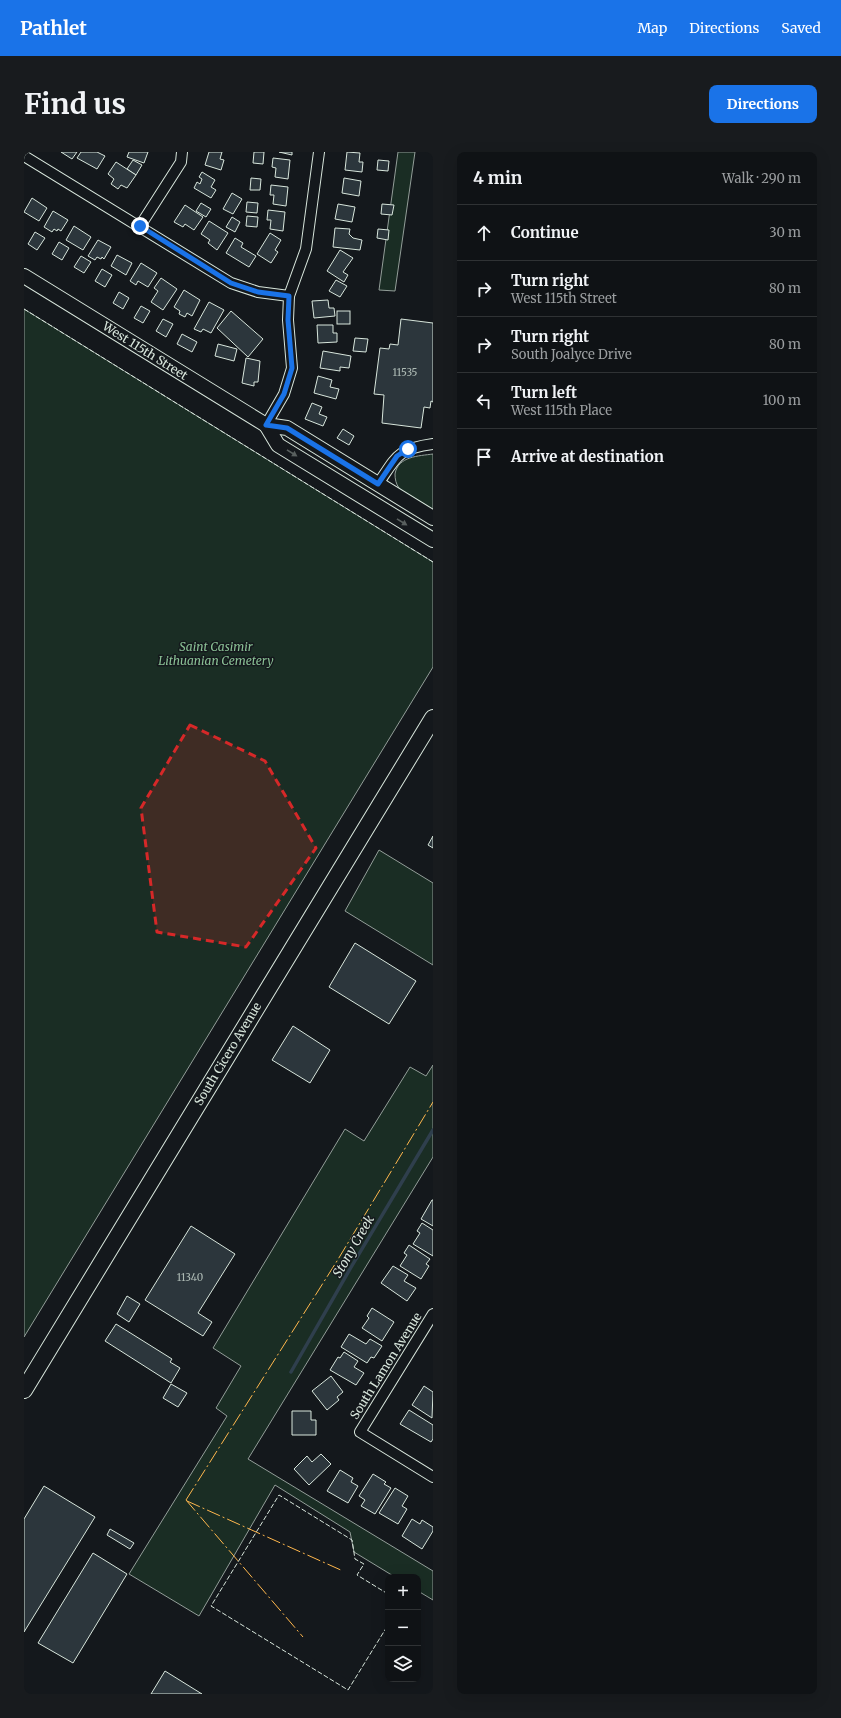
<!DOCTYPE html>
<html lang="en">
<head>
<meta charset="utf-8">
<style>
	body { margin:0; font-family:Merriweather,serif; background:#181b1e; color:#f1f3f6 }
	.controls { position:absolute; right:12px; bottom:12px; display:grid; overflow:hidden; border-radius:8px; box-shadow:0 4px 16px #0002 }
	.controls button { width:36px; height:36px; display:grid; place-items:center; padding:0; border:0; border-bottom:1px solid #2f3234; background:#0f1215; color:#f1f3f6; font:20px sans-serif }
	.stop { position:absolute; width:12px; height:12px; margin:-9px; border:3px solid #1a73e8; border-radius:50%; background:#fff }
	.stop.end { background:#1a73e8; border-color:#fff; box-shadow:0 1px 4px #0008 }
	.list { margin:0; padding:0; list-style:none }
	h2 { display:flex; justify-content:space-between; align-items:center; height:52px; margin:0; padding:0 16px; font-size:17px }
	h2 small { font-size:13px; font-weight:400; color:#9b9ea0 }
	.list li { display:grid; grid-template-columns:26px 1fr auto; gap:12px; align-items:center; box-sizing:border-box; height:56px; padding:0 16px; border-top:1px solid #2f3234 }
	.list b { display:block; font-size:15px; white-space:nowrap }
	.list p { margin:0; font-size:13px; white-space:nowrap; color:#9b9ea0 }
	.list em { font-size:13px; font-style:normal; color:#9b9ea0 }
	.icon { flex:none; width:22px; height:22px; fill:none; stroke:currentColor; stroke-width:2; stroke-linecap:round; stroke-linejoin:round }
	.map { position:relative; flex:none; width:409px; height:1542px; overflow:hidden; border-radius:8px }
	header { display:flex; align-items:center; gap:24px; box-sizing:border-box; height:56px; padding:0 20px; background:#1a73e8; color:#fff }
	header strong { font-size:19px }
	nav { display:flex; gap:22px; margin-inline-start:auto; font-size:14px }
	.intro { display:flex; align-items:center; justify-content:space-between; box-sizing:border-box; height:96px; padding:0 24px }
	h1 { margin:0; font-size:28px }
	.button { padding:10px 18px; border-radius:8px; background:#1a73e8; color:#fff; font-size:14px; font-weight:700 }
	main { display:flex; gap:24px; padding:0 24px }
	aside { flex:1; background:#0f1215; border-radius:8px; box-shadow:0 4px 16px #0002 }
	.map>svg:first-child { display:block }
</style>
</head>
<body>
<header>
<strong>Pathlet</strong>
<nav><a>Map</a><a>Directions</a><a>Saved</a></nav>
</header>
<div class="intro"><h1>Find us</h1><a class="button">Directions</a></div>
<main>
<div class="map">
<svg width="409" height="1542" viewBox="0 0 409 1542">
	<rect width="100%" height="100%" fill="#14181c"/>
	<g fill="#1a2d24" stroke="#939e99">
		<path d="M 374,0 L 391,0 L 371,139 L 355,138 Z"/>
		<path d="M 0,157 L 409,410 L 409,515 L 0,1185 Z"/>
		<path d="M 409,302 L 409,358 C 398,351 384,345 375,336 C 372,332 371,327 371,322 C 374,304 395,304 409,302 Z"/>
		<path d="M 355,698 L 409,731 L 409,813 L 321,759 Z"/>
		<path d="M 409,913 L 409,1005 L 224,1307 L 409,1419 L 409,1448 L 394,1439 L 394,1425 L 371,1425 L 330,1400 L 326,1380 L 251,1333 L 175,1464 L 105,1422 L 203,1264 L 192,1256 L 217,1214 L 189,1196 L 321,977 L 340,989 L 386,915 L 402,924 Z"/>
	</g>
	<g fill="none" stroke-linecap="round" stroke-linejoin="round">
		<path stroke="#2f3f4d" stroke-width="3.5" d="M 267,1220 L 326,1117 L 409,978"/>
	</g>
	<g fill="#2c363c" stroke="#d8e6dc">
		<path d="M 37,0 L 53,0 L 48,7 Z"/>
		<path d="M 57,0 L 73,0 L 81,4 L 73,17 L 53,6 Z"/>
		<path d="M 105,0 L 124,0 L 120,11 L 103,5 Z"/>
		<path d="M 185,0 L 198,0 L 196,7 L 200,8 L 197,18 L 181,13 Z"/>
		<path d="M 230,0 L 240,0 L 239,12 L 229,11 Z"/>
		<path d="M 255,0 L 268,0 L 268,3 Z"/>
		<path d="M 323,0 L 336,1 L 335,10 L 339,10 L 338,20 L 321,18 Z"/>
		<path d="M 249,6 L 266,8 L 264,27 L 251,25 L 252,16 L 248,15 Z"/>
		<path d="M 109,8 L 118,13 L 112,23 L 103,17 Z"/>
		<path d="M 354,8 L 365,9 L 364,19 L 353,18 Z"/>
		<path d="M 92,10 L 112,23 L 103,36 L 97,33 L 94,37 L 87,32 L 90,27 L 84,22 Z"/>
		<path d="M 178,20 L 191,28 L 187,35 L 192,38 L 187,46 L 170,36 L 173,30 L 176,32 L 178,27 L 175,25 Z"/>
		<path d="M 227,26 L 237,27 L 236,38 L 226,38 Z"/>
		<path d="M 320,26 L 337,29 L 335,44 L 318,41 Z"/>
		<path d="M 247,33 L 264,35 L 262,54 L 249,52 L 250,43 L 246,43 Z"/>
		<path d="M 208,41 L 218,47 L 209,62 L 199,57 Z"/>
		<path d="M 8,46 L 23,56 L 15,69 L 0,60 Z"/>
		<path d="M 223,50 L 234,51 L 233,61 L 222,60 Z"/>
		<path d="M 177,51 L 187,57 L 182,65 L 172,59 Z"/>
		<path d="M 314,52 L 331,55 L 328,70 L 311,67 Z"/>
		<path d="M 358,52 L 370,53 L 368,63 L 357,62 Z"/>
		<path d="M 161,53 L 179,65 L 170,78 L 161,72 L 159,75 L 150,70 Z"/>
		<path d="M 244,58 L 261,60 L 259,79 L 246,77 L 247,68 L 243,68 Z"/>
		<path d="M 29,59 L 44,68 L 37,79 L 34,77 L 33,79 L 30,77 L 28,80 L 20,75 Z"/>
		<path d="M 223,64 L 234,65 L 233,75 L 222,74 Z"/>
		<path d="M 208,65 L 216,70 L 211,80 L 202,75 Z"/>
		<path d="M 185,69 L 204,81 L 193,98 L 184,91 L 186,88 L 177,82 Z"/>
		<path d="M 50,74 L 67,85 L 59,98 L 42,88 Z"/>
		<path d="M 311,76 L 326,77 L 325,82 L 329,86 L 338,88 L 336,98 L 309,95 Z"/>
		<path d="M 354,77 L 365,78 L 364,88 L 353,86 Z"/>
		<path d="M 11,80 L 21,86 L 13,98 L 4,92 Z"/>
		<path d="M 246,81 L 257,88 L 251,98 L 254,100 L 247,111 L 233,102 Z"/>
		<path d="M 211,86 L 219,91 L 217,95 L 232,104 L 225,115 L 202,101 Z"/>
		<path d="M 74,88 L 87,95 L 80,107 L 78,105 L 77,107 L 73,105 L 71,108 L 64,104 Z"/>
		<path d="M 35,90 L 45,96 L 38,108 L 28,102 Z"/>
		<path d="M 316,98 L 329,106 L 319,120 L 324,123 L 320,130 L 303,119 Z"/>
		<path d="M 93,103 L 108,111 L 102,123 L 87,114 Z"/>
		<path d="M 57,104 L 67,110 L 60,121 L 50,115 Z"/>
		<path d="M 117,111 L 133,121 L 124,135 L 114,129 L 112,133 L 106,129 Z"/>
		<path d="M 78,117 L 88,123 L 81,135 L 71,129 Z"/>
		<path d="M 137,126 L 153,137 L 139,158 L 127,150 L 134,139 L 130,136 Z"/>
		<path d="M 312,128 L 323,134 L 316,145 L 305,139 Z"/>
		<path d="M 160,138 L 176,148 L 168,164 L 163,161 L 161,165 L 155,162 L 156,159 L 150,155 Z"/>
		<path d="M 95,140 L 105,146 L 99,157 L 89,151 Z"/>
		<path d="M 304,148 L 305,156 L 310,156 L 311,164 L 290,166 L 288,149 Z"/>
		<path d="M 185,150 L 200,158 L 187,181 L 179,177 L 177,180 L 170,177 Z"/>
		<path d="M 117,154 L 126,159 L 119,171 L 110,166 Z"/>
		<path d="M 207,159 L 239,187 L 224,205 L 193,176 Z"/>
		<rect x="313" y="159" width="13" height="13"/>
		<path d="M 139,167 L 149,172 L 142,185 L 132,179 Z"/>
		<path d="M 377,167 L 409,171 L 409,250 L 407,249 L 406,256 L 400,255 L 397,276 L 358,271 L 360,243 L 350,242 L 356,196 L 365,197 L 366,192 L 374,193 Z"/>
		<path d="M 293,173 L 309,173 L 309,181 L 313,181 L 313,190 L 294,191 Z"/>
		<path d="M 158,182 L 173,190 L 168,200 L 153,192 Z"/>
		<path d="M 331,186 L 344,187 L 342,200 L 329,199 Z"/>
		<path d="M 194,192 L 213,197 L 210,209 L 191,204 Z"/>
		<path d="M 299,199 L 327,204 L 325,216 L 316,215 L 316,219 L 296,216 Z"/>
		<path d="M 222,206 L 236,209 L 234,230 L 230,230 L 230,234 L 218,231 Z"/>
		<path d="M 294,224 L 308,228 L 306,235 L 315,237 L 312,247 L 290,241 Z"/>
		<path d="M 288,251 L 298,255 L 295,262 L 303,265 L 299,274 L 281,267 Z"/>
		<path d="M 319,277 L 330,284 L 325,293 L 313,286 Z"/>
		<path d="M 409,684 L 409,696 L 404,693 Z"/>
		<path d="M 331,791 L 392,829 L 365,872 L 305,835 Z"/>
		<path d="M 269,874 L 306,898 L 286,931 L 248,908 Z"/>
		<path d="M 408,1048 L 409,1048 L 409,1074 L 397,1067 Z"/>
		<path d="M 398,1071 L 409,1078 L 409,1104 L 389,1092 L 396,1081 L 393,1079 Z"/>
		<path d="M 167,1074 L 211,1102 L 174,1161 L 188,1170 L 179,1184 L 121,1148 Z"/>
		<path d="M 385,1093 L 406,1107 L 402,1112 L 405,1114 L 397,1127 L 376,1114 L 383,1103 L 380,1101 Z"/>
		<path d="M 369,1114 L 384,1123 L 380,1129 L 392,1136 L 383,1149 L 357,1131 Z"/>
		<path d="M 103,1144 L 116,1152 L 105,1170 L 93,1162 Z"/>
		<path d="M 348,1156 L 370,1170 L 358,1189 L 338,1176 L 345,1166 L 343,1164 Z"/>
		<path d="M 92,1172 L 148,1207 L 146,1210 L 156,1216 L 147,1231 L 81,1189 Z"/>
		<path d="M 325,1182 L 342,1192 L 346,1187 L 358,1194 L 350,1206 L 347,1205 L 343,1211 L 317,1195 Z"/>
		<path d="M 320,1200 L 334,1209 L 330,1215 L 340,1221 L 332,1233 L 306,1218 L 314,1205 L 316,1206 Z"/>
		<path d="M 307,1224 L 319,1240 L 313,1245 L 315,1248 L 303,1258 L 288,1239 Z"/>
		<path d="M 147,1232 L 163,1241 L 154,1255 L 139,1246 Z"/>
		<path d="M 400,1234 L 409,1240 L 408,1266 L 388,1253 Z"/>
		<path d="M 385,1258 L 409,1273 L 409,1287 L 407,1290 L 376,1272 Z"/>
		<path d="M 268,1259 L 287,1259 L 287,1268 L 292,1268 L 292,1283 L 268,1283 Z"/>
		<path d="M 297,1302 L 307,1312 L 285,1333 L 270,1317 L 283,1304 L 288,1310 Z"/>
		<path d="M 316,1318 L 329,1326 L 327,1330 L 334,1334 L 324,1351 L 303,1339 Z"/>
		<path d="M 349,1322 L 362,1330 L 360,1332 L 367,1336 L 351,1362 L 337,1354 L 341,1348 L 335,1344 Z"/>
		<path d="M 20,1334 L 71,1365 L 0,1480 L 0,1367 Z"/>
		<path d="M 371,1336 L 384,1344 L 378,1354 L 383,1357 L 374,1372 L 355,1361 Z"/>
		<path d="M 388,1367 L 396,1372 L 398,1368 L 409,1375 L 409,1379 L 398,1397 L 378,1384 Z"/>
		<path d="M 86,1377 L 110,1391 L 106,1397 L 83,1383 Z"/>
		<path d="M 69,1401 L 103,1422 L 49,1511 L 14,1491 Z"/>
		<path d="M 141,1519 L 178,1542 L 127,1542 Z"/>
	</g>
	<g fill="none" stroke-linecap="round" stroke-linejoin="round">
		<g stroke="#d8e6dc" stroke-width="12">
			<g id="street">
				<path d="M 0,4 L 207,131 L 234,140 L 265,144"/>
				<path d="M 116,74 L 157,10 L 158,0"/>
				<path d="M 242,273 L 260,242 L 268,216 L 264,168 L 265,144 L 282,97 L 295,0"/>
				<path d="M 354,332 C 373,304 373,297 409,292"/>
				<path d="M 409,1162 L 336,1280 L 409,1325"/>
			</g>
		</g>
		<g stroke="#d8e6dc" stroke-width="16">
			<g id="secondary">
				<path d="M 0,124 L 242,273 L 263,276 L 409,366"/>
				<path d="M 242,273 L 254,293 L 409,388"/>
			</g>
		</g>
		<g stroke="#d8e6dc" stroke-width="18">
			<path id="primary" d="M 0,1238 L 409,566"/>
		</g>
		<use href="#street" stroke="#14181c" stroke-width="10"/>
		<use href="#secondary" stroke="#14181c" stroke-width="14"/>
		<use href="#primary" stroke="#14181c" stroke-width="16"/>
		<g stroke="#d8e6dc" stroke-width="1" stroke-dasharray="5 2" stroke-linecap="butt">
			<path d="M 0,157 L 409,410"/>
			<path d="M 364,1442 L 333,1423 L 340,1412 L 331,1407 L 328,1388 L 255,1343 L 187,1454 L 324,1538 L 364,1473"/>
		</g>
		<g stroke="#ffb74d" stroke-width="1" stroke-dasharray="14 3 2 3" stroke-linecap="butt">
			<path d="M 162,1348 L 313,1109 L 409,950"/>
			<path d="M 162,1348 L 279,1485"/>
			<path d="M 163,1349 L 319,1419"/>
		</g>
	</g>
	<defs><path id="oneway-solid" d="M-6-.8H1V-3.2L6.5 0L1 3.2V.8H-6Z"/></defs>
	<g fill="#59605f">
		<use href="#oneway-solid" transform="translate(268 301) rotate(32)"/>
		<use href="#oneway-solid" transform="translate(378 370) rotate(32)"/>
	</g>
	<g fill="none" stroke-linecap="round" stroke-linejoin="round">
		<path stroke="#1a73e8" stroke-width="5" d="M 116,74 L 207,131 L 234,140 L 265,144 L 264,168 L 268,216 L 260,242 L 242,273 L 263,276 L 354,332 L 373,304 L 384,297"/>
	</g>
	<path fill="#d62828" fill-opacity="0.2" stroke="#d62828" stroke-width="3" stroke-dasharray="8 5" stroke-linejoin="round" d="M 166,573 L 241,609 L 292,696 L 222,795 L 133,780 L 117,656 Z"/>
	<g text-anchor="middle" stroke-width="3" stroke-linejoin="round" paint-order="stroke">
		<g font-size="10" fill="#adbab4">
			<text x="381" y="224">11535</text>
			<text x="166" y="1129">11340</text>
		</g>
		<g font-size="12" fill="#d8e6dc" stroke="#14181c">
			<text transform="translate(121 199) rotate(32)" y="4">West 115th Street</text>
			<text transform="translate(204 902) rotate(-59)" y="4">South Cicero Avenue</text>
			<text transform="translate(362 1214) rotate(-58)" y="4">South Lamon Avenue</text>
		</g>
		<g font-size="12" font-style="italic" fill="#8ac095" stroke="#14181c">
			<text x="192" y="499">Saint Casimir<tspan x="192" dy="14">Lithuanian Cemetery</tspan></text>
		</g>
		<g font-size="13" font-style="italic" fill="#d8e6dc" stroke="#14181c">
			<text transform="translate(329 1094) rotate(-60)" y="5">Stony Creek</text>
		</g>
	</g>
</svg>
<div class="controls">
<button>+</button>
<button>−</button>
<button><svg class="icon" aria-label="layers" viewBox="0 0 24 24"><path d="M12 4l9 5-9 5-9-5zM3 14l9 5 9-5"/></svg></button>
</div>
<div class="stop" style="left:384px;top:297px"></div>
<div class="stop end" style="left:116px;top:74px"></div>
</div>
<aside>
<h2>4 min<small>Walk · 290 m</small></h2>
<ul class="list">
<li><svg class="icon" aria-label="ahead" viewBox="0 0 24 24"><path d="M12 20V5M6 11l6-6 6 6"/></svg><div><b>Continue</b></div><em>30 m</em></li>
<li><svg class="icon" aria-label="right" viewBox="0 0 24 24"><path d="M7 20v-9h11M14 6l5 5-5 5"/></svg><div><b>Turn right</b><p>West 115th Street</p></div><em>80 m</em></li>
<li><svg class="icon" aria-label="right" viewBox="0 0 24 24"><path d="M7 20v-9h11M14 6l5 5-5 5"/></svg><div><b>Turn right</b><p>South Joalyce Drive</p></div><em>80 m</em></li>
<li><svg class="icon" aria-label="left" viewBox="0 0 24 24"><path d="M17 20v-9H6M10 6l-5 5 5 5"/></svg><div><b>Turn left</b><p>West 115th Place</p></div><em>100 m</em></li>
<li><svg class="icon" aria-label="arrive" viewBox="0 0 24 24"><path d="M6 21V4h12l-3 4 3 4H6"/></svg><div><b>Arrive at destination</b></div></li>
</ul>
</aside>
</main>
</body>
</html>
